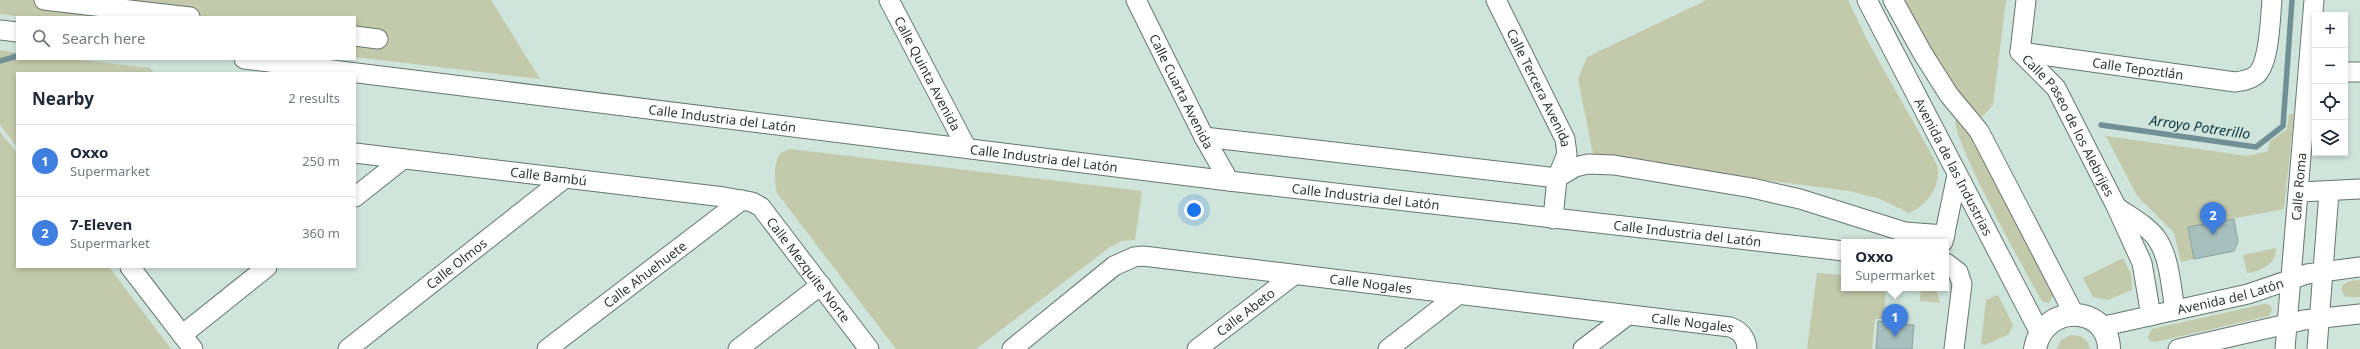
<!DOCTYPE html>
<html lang="en">
<head>
<meta charset="utf-8">
<style>
	body { margin:0; font-family:"Noto Sans",sans-serif; background:#f6f6f7; color:#1f2937 }
	.controls { position:absolute; right:12px; top:12px; display:grid; overflow:hidden; border-radius:0px; box-shadow:0 2px 6px #0003 }
	.controls button { width:36px; height:36px; display:grid; place-items:center; padding:0; border:0; border-bottom:1px solid #e0e1e3; background:#fff; color:#1f2937; font:20px sans-serif }
	.you { position:absolute; left:1194px; top:210px; width:14px; height:14px; margin:-10px; border:3px solid #fff; border-radius:50%; background:#1a73e8; box-shadow:0 0 0 6px #1a73e833 }
	.badge { display:grid; place-items:center; width:26px; height:26px; border-radius:50%; background:#5240b8; color:#fff; font-size:13px; font-weight:700 }
	.pin { position:absolute; translate:-50% -33px; filter:drop-shadow(0 1px 2px #0008) }
	.pin::after { content:''; position:absolute; top:21px; width:14px; height:12px; background:inherit; clip-path:polygon(0 0,100% 0,50% 100%) }
	.popup { position:absolute; left:1841px; top:239px; width:108px; height:52px; box-sizing:border-box; display:grid; place-content:center; border-radius:0px; background:#fff; filter:drop-shadow(0 1px 3px #0005); font-size:13px; white-space:nowrap; color:#747a83 }
	.popup b { font-size:15px; color:#1f2937 }
	.popup::after { content:''; position:absolute; left:50%; top:100%; margin-left:-8px; border:8px solid transparent; border-top-color:#fff }
	.list { margin:0; padding:0; list-style:none }
	h2 { display:flex; justify-content:space-between; align-items:center; height:52px; margin:0; padding:0 16px; font-size:17px }
	h2 small { font-size:13px; font-weight:400; color:#747a83 }
	.list li { display:grid; grid-template-columns:26px 1fr auto; gap:12px; align-items:center; box-sizing:border-box; height:72px; padding:0 16px; border-top:1px solid #e0e1e3 }
	.list b { display:block; font-size:15px; white-space:nowrap }
	.list p { margin:0; font-size:13px; white-space:nowrap; color:#747a83 }
	.list em { font-size:13px; font-style:normal; color:#747a83 }
	.icon { flex:none; width:22px; height:22px; fill:none; stroke:currentColor; stroke-width:2; stroke-linecap:round; stroke-linejoin:round }
	.map { position:relative; flex:none; width:2360px; height:349px; overflow:hidden }
	.search { position:absolute; background:#fff; box-shadow:0 2px 6px #0003; left:16px; top:16px; width:340px; height:44px; display:flex; align-items:center; gap:10px; box-sizing:border-box; padding:0 14px; border-radius:0px; color:#747a83; font-size:15px }
	.panel { position:absolute; background:#fff; box-shadow:0 2px 6px #0003; left:16px; top:72px; width:340px; height:196px; border-radius:0px }
	.map>svg:first-child { display:block }
</style>
</head>
<body>
<div class="map">
<svg width="2360" height="349" viewBox="0 0 2360 349">
	<rect width="100%" height="100%" fill="#cfe4da"/>
	<g fill="#c3c9ab">
		<path d="M 0,0 L 491,0 L 540,79 L 355,57 L 355,17 L 23,17 L 0,14 Z"/>
		<path d="M 1707,0 L 1848,0 L 1867,40 L 1933,157 C 1935,161 1938,167 1938,172 C 1939,190 1924,207 1909,213 L 1878,198 L 1849,191 L 1608,160 L 1593,154 L 1578,79 L 1587,57 Z"/>
		<path d="M 1905,0 L 2006,0 L 1993,105 L 1982,117 C 1944,83 1926,45 1905,0 Z"/>
		<path d="M 0,50 L 17,53 L 17,59 L 72,59 L 150,68 L 154,73 L 17,73 L 17,147 L 0,125 Z"/>
		<path d="M 2289,114 L 2294,114 L 2284,209 L 2188,227 L 2194,259 L 2181,262 L 2174,233 L 2137,196 L 2106,136 L 2248,156 L 2268,151 L 2270,141 L 2287,129 Z"/>
		<path d="M 1956,118 L 1966,126 L 2053,295 L 2049,303 L 2043,302 L 2041,300 C 2029,277 1947,132 1956,118 Z"/>
		<path d="M 0,132 L 17,153 L 17,267 L 109,267 L 171,349 L 0,349 Z"/>
		<path d="M 790,149 L 1142,191 L 1135,240 L 1122,241 L 1110,247 L 976,349 L 896,349 L 777,193 C 774,181 773,160 782,152 Z"/>
		<path d="M 2276,248 C 2277,264 2261,271 2247,273 L 2243,255 Z"/>
		<path d="M 2123,258 L 2131,274 L 2132,290 L 2107,300 L 2093,297 L 2083,278 Z"/>
		<path d="M 1817,273 L 1844,275 L 1844,288 L 1886,288 L 1884,319 L 1875,319 L 1872,349 L 1807,349 Z"/>
		<path d="M 2360,280 L 2360,297 L 2345,297 L 2341,289 C 2345,280 2351,281 2360,280 Z"/>
		<path d="M 1921,288 L 1936,288 L 1940,303 L 1920,301 Z"/>
		<path d="M 1998,295 L 2013,325 L 2009,334 L 1985,345 L 1981,344 L 1986,300 Z"/>
		<path d="M 2264,304 L 2270,305 L 2272,309 L 2269,316 L 2155,342 L 2150,341 L 2148,337 L 2152,329 Z"/>
		<path d="M 2071,335 C 2081,335 2088,339 2090,349 L 2057,349 L 2061,340 Z"/>
	</g>
	<g fill="none" stroke-linecap="round" stroke-linejoin="round">
		<g stroke="#709095" stroke-width="5.5">
			<path d="M 0,61 L 17,56"/>
			<path d="M 2101,125 L 2256,147 L 2283,126 L 2292,0"/>
		</g>
	</g>
	<g fill="#a8c0bd" stroke="#8ba29f">
		<path d="M 2234,219 L 2238,242 L 2234,251 L 2194,259 L 2188,227 Z"/>
		<path d="M 1878,321 L 1914,325 L 1912,349 L 1876,349 Z"/>
	</g>
	<g fill="none" stroke-linecap="round" stroke-linejoin="round">
		<g stroke="#64776e" stroke-width="21">
			<g id="minor">
				<path d="M 44,0 L 190,17"/>
				<path id="s1" d="M 889,0 L 966,147"/>
				<path id="s2" d="M 1136,0 L 1204,137 L 1229,181"/>
				<path id="s3" d="M 1496,0 L 1565,139 L 1567,154 L 1557,178 L 1553,219"/>
				<path id="s4" d="M 1867,0 L 2040,333"/>
				<path d="M 1893,0 L 1923,54 L 1949,95 L 1979,131 L 2074,314"/>
				<path d="M 0,30 L 17,32"/>
				<path d="M 355,36 L 378,39"/>
				<path id="s5" d="M 2020,52 L 2235,82 C 2242,81 2250,80 2256,75 C 2270,63 2270,19 2272,0"/>
				<path id="s6" d="M 2020,52 L 2056,88 L 2116,206 L 2142,263 L 2151,316"/>
				<path d="M 2020,52 L 2026,0"/>
				<path id="s7" d="M 244,59 L 1229,181 L 1844,251"/>
				<path d="M 2345,72 L 2360,72"/>
				<path d="M 1204,137 L 1557,178"/>
				<path id="s8" d="M 355,153 L 724,197 L 752,202 L 761,207 L 869,349"/>
				<path d="M 1557,178 L 1575,167 L 1588,164 L 1614,165 L 1752,188 L 1800,199 L 1905,232 L 1945,235"/>
				<path d="M 2300,192 L 2360,189"/>
				<path d="M 355,197 L 403,159"/>
				<path d="M 2118,208 C 2131,217 2148,226 2157,239 C 2170,258 2171,288 2175,310"/>
				<path d="M 1943,242 L 1957,175"/>
				<path d="M 1946,263 L 1958,272 L 1962,284 L 1954,349"/>
				<path d="M 130,267 L 193,349"/>
				<path id="s9" d="M 2100,327 L 2248,294 L 2307,274 L 2360,267"/>
				<path d="M 182,335 L 267,267"/>
				<path id="s10" d="M 348,349 L 565,178"/>
				<path id="s11" d="M 547,349 L 742,200"/>
				<path d="M 738,349 L 821,285"/>
				<path id="s12" d="M 1012,349 L 1114,266 L 1134,257 L 1143,256 L 1730,327 C 1741,331 1746,337 1747,349"/>
				<path id="s13" d="M 1197,349 L 1294,275"/>
				<path d="M 1388,349 L 1459,294"/>
				<path d="M 1583,349 L 1628,315"/>
				<path d="M 2178,349 L 2304,320 L 2360,314"/>
				<path id="s14" d="M 2285,349 L 2314,0"/>
				<path d="M 2317,349 L 2329,192"/>
			</g>
		</g>
		<g stroke="#64776e" stroke-width="24">
			<path id="tertiary" d="M 2035,349 C 2043,303 2108,304 2109,349"/>
		</g>
		<use href="#minor" stroke="#fff" stroke-width="19"/>
		<use href="#tertiary" stroke="#fff" stroke-width="22"/>
	</g>
	<g text-anchor="middle" stroke-width="3" stroke-linejoin="round" paint-order="stroke">
		<g font-size="13" fill="#303834" stroke="#cfe4da">
			<text dy="5" stroke="none"><textPath href="#s5" startOffset="119">Calle Tepoztlán</textPath></text>
			<text dy="5" stroke="none"><textPath href="#s1" startOffset="83">Calle Quinta Avenida</textPath></text>
			<text dy="5" stroke="none"><textPath href="#s3" startOffset="98">Calle Tercera Avenida</textPath></text>
			<text dy="5" stroke="none"><textPath href="#s2" startOffset="102">Calle Cuarta Avenida</textPath></text>
			<text dy="5" stroke="none"><textPath href="#s7" startOffset="482">Calle Industria del Latón</textPath></text>
			<text dy="5" stroke="none"><textPath href="#s6" startOffset="89">Calle Paseo de los Alebrijes</textPath></text>
			<text dy="5" stroke="none"><textPath href="#s7" startOffset="806">Calle Industria del Latón</textPath></text>
			<text dy="5" stroke="none"><textPath href="#s4" startOffset="188">Avenida de las Industrias</textPath></text>
			<text dy="5" stroke="none"><textPath href="#s8" startOffset="195">Calle Bambú</textPath></text>
			<text dy="5" stroke="none"><textPath href="#s14" startOffset="163">Calle Roma</textPath></text>
			<text dy="5" stroke="none"><textPath href="#s7" startOffset="1130">Calle Industria del Latón</textPath></text>
			<text dy="5" stroke="none"><textPath href="#s7" startOffset="1454">Calle Industria del Latón</textPath></text>
			<text dy="5" stroke="none"><textPath href="#s10" startOffset="138">Calle Olmos</textPath></text>
			<text dy="5" stroke="none"><textPath href="#s8" startOffset="489">Calle Mezquite Norte</textPath></text>
			<text dy="5" stroke="none"><textPath href="#s11" startOffset="123">Calle Ahuehuete</textPath></text>
			<text dy="5" stroke="none"><textPath href="#s12" startOffset="392">Calle Nogales</textPath></text>
			<text dy="5" stroke="none"><textPath href="#s9" startOffset="134">Avenida del Latón</textPath></text>
			<text dy="5" stroke="none"><textPath href="#s13" startOffset="61">Calle Abeto</textPath></text>
			<text dy="5" stroke="none"><textPath href="#s12" startOffset="716">Calle Nogales</textPath></text>
		</g>
		<g font-size="14" font-style="italic" fill="#0e373e" stroke="#cfe4da">
			<text transform="translate(2200 127) rotate(8)" y="5">Arroyo Potrerillo</text>
		</g>
	</g>
</svg>
<div class="controls">
<button>+</button>
<button>−</button>
<button><svg class="icon" aria-label="locate" viewBox="0 0 24 24"><circle cx="12" cy="12" r="6"/><path d="M12 2v4M12 18v4M2 12h4M18 12h4"/></svg></button>
<button><svg class="icon" aria-label="layers" viewBox="0 0 24 24"><path d="M12 4l9 5-9 5-9-5zM3 14l9 5 9-5"/></svg></button>
</div>
<div class="you"></div>
<div class="pin badge" style="left:1895px;top:337px;background:#3f7fe0">1</div>
<div class="popup"><b>Oxxo</b>Supermarket</div>
<div class="pin badge" style="left:2213px;top:235px;background:#3f7fe0">2</div>
<div class="search"><svg class="icon" aria-label="search" viewBox="0 0 24 24"><circle cx="10" cy="10" r="6"/><path d="M15 15l6 6"/></svg>Search here</div>
<section class="panel">
<h2>Nearby<small>2 results</small></h2>
<ul class="list">
<li><span class="badge" style="background:#3f7fe0">1</span><div><b>Oxxo</b><p>Supermarket</p></div><em>250 m</em></li>
<li><span class="badge" style="background:#3f7fe0">2</span><div><b>7-Eleven</b><p>Supermarket</p></div><em>360 m</em></li>
</ul>
</section>
</div>
</body>
</html>
